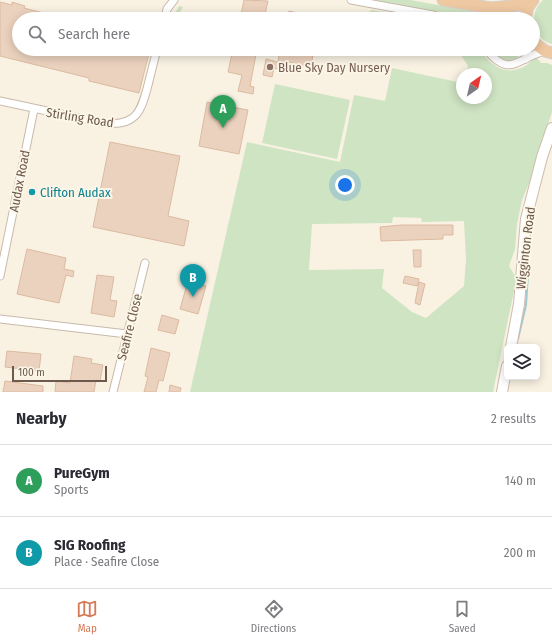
<!DOCTYPE html>
<html lang="en">
<head>
<meta charset="utf-8">
<style>
	body { margin:0; font-family:"Fira Sans Condensed",sans-serif; background:#f2f2f3; color:#2b2b33 }
	.controls { position:absolute; right:12px; bottom:12px; display:grid; overflow:hidden; border-radius:6px; box-shadow:0 2px 10px #0003 }
	.controls button { width:36px; height:36px; display:grid; place-items:center; padding:0; border:0; border-bottom:1px solid #e1e1e2; background:#fff; color:#2b2b33; font:20px sans-serif }
	.compass { position:absolute; left:456px; top:68px; width:36px; height:36px; border-radius:50%; background:#fff; box-shadow:0 2px 10px #0003; rotate:34deg }
	.scale { position:absolute; left:12px; bottom:10px; width:95px; box-sizing:border-box; padding-left:4px; border:2px solid #6e5a4c; border-top:0; font-size:11px; line-height:14px; white-space:nowrap; color:#6e5a4c; -webkit-text-stroke:3px #fcf6e8; paint-order:stroke }
	.you { position:absolute; left:345px; top:185px; width:14px; height:14px; margin:-10px; border:3px solid #fff; border-radius:50%; background:#1a73e8; box-shadow:0 0 0 6px #1a73e833 }
	.badge { display:grid; place-items:center; width:26px; height:26px; border-radius:50%; background:#d57956; color:#fff; font-size:13px; font-weight:700 }
	.pin { position:absolute; translate:-50% -33px; filter:drop-shadow(0 1px 2px #0008) }
	.pin::after { content:''; position:absolute; top:21px; width:14px; height:12px; background:inherit; clip-path:polygon(0 0,100% 0,50% 100%) }
	.list { margin:0; padding:0; list-style:none }
	h2 { display:flex; justify-content:space-between; align-items:center; height:52px; margin:0; padding:0 16px; font-size:17px }
	h2 small { font-size:13px; font-weight:400; color:#7c7c81 }
	.list li { display:grid; grid-template-columns:26px 1fr auto; gap:12px; align-items:center; box-sizing:border-box; height:72px; padding:0 16px; border-top:1px solid #e1e1e2 }
	.list b { display:block; font-size:15px; white-space:nowrap }
	.list p { margin:0; font-size:13px; white-space:nowrap; color:#7c7c81 }
	.list em { font-size:13px; font-style:normal; color:#7c7c81 }
	.icon { flex:none; width:22px; height:22px; fill:none; stroke:currentColor; stroke-width:2; stroke-linecap:round; stroke-linejoin:round }
	.map { position:relative; flex:none; width:552px; height:392px; overflow:hidden }
	.search { position:absolute; background:#fff; box-shadow:0 2px 10px #0003; left:12px; right:12px; top:12px; height:44px; display:flex; align-items:center; gap:10px; box-sizing:border-box; padding:0 14px; border-radius:22px; color:#7c7c81; font-size:15px }
	.sheet { height:196px; background:#fff }
	nav { display:flex; justify-content:space-around; align-items:center; box-sizing:border-box; height:56px; border-top:1px solid #e1e1e2; background:#fff; font-size:11px; color:#7c7c81 }
	nav a { display:grid; justify-items:center; gap:2px }
	nav .on { color:#d57956 }
	.map>svg:first-child { display:block }
</style>
</head>
<body>
<div class="map">
<svg width="552" height="392" viewBox="0 0 552 392">
	<rect width="100%" height="100%" fill="#f9f2e3"/>
	<g fill="#cfe4c3" fill-rule="evenodd">
		<path d="M 374,0 L 411,0 L 476,12 L 483,19 L 453,19 L 441,13 L 432,11 Z"/>
		<path d="M 543,0 L 552,0 L 552,44 C 531,38 528,14 543,0 Z"/>
		<path d="M 179,6 L 183,7 L 176,19 L 172,19 Z"/>
		<path d="M 372,10 L 424,19 L 380,19 L 369,17 L 370,11 Z"/>
		<path d="M 457,49 L 480,49 C 488,63 503,76 521,68 C 527,66 532,61 536,57 L 541,63 L 547,63 L 552,65 L 552,112 L 530,181 L 522,200 L 517,224 L 515,249 L 509,266 L 515,276 L 515,286 L 493,392 L 190,392 L 247,142 L 340,162 L 354,95 L 385,101 L 392,68 L 462,83 L 462,98 L 486,98 L 486,74 L 466,74 L 468,66 ZM 393,217 L 421,218 L 422,222 L 464,221 L 466,259 L 464,286 L 426,318 L 412,312 L 382,288 L 384,269 L 309,270 L 312,224 L 392,223 Z"/>
		<path d="M 490,49 L 524,49 C 514,67 501,61 490,49 Z"/>
		<path d="M 275,84 L 350,100 L 337,159 L 262,143 Z"/>
	</g>
	<g fill="none" stroke-linecap="round" stroke-linejoin="round">
		<path stroke="#a2c7d0" stroke-width="2" d="M 518,339 L 526,305 L 530,243"/>
	</g>
	<g fill="#ebd2be" stroke="#dcbaa0">
		<path d="M 244,0 L 268,1 L 264,19 L 240,19 Z"/>
		<path d="M 0,2 L 12,5 L 12,2 L 25,6 L 24,8 L 59,17 L 58,19 L 19,19 L 19,49 L 150,49 L 139,93 L 89,81 L 89,78 L 0,56 Z"/>
		<path d="M 289,11 L 314,17 L 313,19 L 287,19 Z"/>
		<path d="M 233,49 L 257,49 L 250,86 L 254,87 L 253,94 L 238,91 L 242,75 L 228,72 Z"/>
		<path d="M 280,49 L 314,49 L 311,67 L 283,61 L 281,70 L 274,68 L 272,77 L 263,75 L 266,59 L 278,62 Z"/>
		<path d="M 207,102 L 248,110 L 239,154 L 199,146 Z"/>
		<path d="M 110,142 L 180,156 L 168,216 L 189,221 L 184,246 L 93,227 Z"/>
		<path d="M 401,225 L 453,225 L 453,235 L 443,235 L 443,239 L 381,241 L 380,227 Z"/>
		<path d="M 27,249 L 66,258 L 64,269 L 74,271 L 73,277 L 66,275 L 59,303 L 17,294 Z"/>
		<path d="M 413,250 L 421,250 L 421,267 L 414,267 Z"/>
		<path d="M 97,275 L 114,277 L 110,300 L 117,301 L 114,317 L 91,313 Z"/>
		<path d="M 405,276 L 419,279 L 417,286 L 403,283 Z"/>
		<path d="M 188,281 L 206,286 L 198,314 L 180,309 Z"/>
		<path d="M 419,282 L 425,284 L 420,305 L 415,303 Z"/>
		<path d="M 162,315 L 179,320 L 175,334 L 158,330 Z"/>
		<path d="M 151,348 L 170,353 L 163,381 L 159,380 L 156,392 L 144,392 L 148,377 L 145,376 Z"/>
		<path d="M 7,351 L 41,354 L 39,371 L 5,367 Z"/>
		<path d="M 74,356 L 92,359 L 91,363 L 103,365 L 100,381 L 96,380 L 94,392 L 55,392 L 56,381 L 70,383 Z"/>
		<path d="M 5,381 L 43,386 L 43,392 L 3,392 Z"/>
		<path d="M 170,385 L 181,388 L 180,392 L 169,392 Z"/>
	</g>
	<g fill="none" stroke-linecap="round" stroke-linejoin="round">
		<g stroke="#c8baab" stroke-width="9">
			<g id="minor">
				<path d="M 351,0 L 433,15 L 446,19"/>
				<path d="M 165,19 L 167,9 L 174,0"/>
				<path d="M 486,49 C 510,80 518,57 545,51"/>
				<path d="M 526,59 L 528,49"/>
				<path d="M 0,101 L 103,123 C 136,127 141,112 148,85 C 151,73 154,61 157,49"/>
				<path d="M 0,276 L 34,109"/>
				<path d="M 0,319 L 127,334"/>
				<path d="M 113,392 L 145,263"/>
			</g>
		</g>
		<g stroke="#cdbcac" stroke-width="12">
			<g id="secondary">
				<path d="M 511,347 L 519,304 L 526,219 L 542,157 L 552,128"/>
				<path d="M 502,392 L 507,366"/>
			</g>
		</g>
		<g stroke="#d6d1cd" stroke-width="13">
			<g id="trunk">
				<path d="M 443,0 L 491,8 L 521,5 L 532,1"/>
				<path d="M 491,8 L 515,19"/>
				<path d="M 525,19 L 528,7 L 533,0"/>
				<path d="M 533,42 L 545,51 L 552,53"/>
			</g>
		</g>
		<use href="#minor" stroke="#fff" stroke-width="7"/>
		<use href="#secondary" stroke="#fff" stroke-width="10"/>
		<use href="#trunk" stroke="#eec8a1" stroke-width="11"/>
	</g>
	<circle fill="#8d6e63" stroke="#fcf6e8" stroke-width="1.5" cx="270" cy="67" r="4"/>
	<circle fill="#0f9aa8" stroke="#fcf6e8" stroke-width="1.5" cx="32" cy="192" r="4"/>
	<g text-anchor="middle" stroke-width="4" stroke-linejoin="round" paint-order="stroke">
		<g font-size="13" fill="#785e54" stroke="#fcf6e8" text-anchor="start">
			<text x="278" y="72">Blue Sky Day Nursery</text>
		</g>
		<g font-size="13" fill="#6e5a4c" stroke="#fcf6e8">
			<text transform="translate(80 117) rotate(9)" y="5">Stirling Road</text>
			<text transform="translate(19 181) rotate(-79)" y="5">Audax Road</text>
			<text transform="translate(525 248) rotate(-83)" y="5">Wigginton Road</text>
			<text transform="translate(129 327) rotate(-76)" y="5">Seafire Close</text>
		</g>
		<g font-size="13" fill="#0d838f" stroke="#fcf6e8" text-anchor="start">
			<text x="40" y="197">Clifton Audax</text>
		</g>
	</g>
</svg>
<div class="controls">
<button><svg class="icon" aria-label="layers" viewBox="0 0 24 24"><path d="M12 4l9 5-9 5-9-5zM3 14l9 5 9-5"/></svg></button>
</div>
<svg class="compass" viewBox="-18 -18 36 36"><path d="M0-13l5 13h-10z" fill="#e53935"/><path d="M0 13l5-13h-10z" fill="#7c7c81"/></svg>
<div class="scale">100 m</div>
<div class="you"></div>
<div class="pin badge" style="left:223px;top:128px;background:#2e9e5b">A</div>
<div class="pin badge" style="left:193px;top:297px;background:#0f9aa8">B</div>
<div class="search"><svg class="icon" aria-label="search" viewBox="0 0 24 24"><circle cx="10" cy="10" r="6"/><path d="M15 15l6 6"/></svg>Search here</div>
</div>
<section class="sheet">
<h2>Nearby<small>2 results</small></h2>
<ul class="list">
<li><span class="badge" style="background:#2e9e5b">A</span><div><b>PureGym</b><p>Sports</p></div><em>140 m</em></li>
<li><span class="badge" style="background:#0f9aa8">B</span><div><b>SIG Roofing</b><p>Place · Seafire Close</p></div><em>200 m</em></li>
</ul>
</section>
<nav>
<a class="on"><svg class="icon" aria-label="map" viewBox="0 0 24 24"><path d="M3 6l6-2 6 2 6-2v14l-6 2-6-2-6 2zM9 4v14M15 6v14"/></svg>Map</a>
<a><svg class="icon" aria-label="directions" viewBox="0 0 24 24"><path d="M12 3l9 9-9 9-9-9zM9 14v-3h6M13 9l2 2-2 2"/></svg>Directions</a>
<a><svg class="icon" aria-label="saved" viewBox="0 0 24 24"><path d="M7 4h10v16l-5-4-5 4z"/></svg>Saved</a>
</nav>
</body>
</html>
